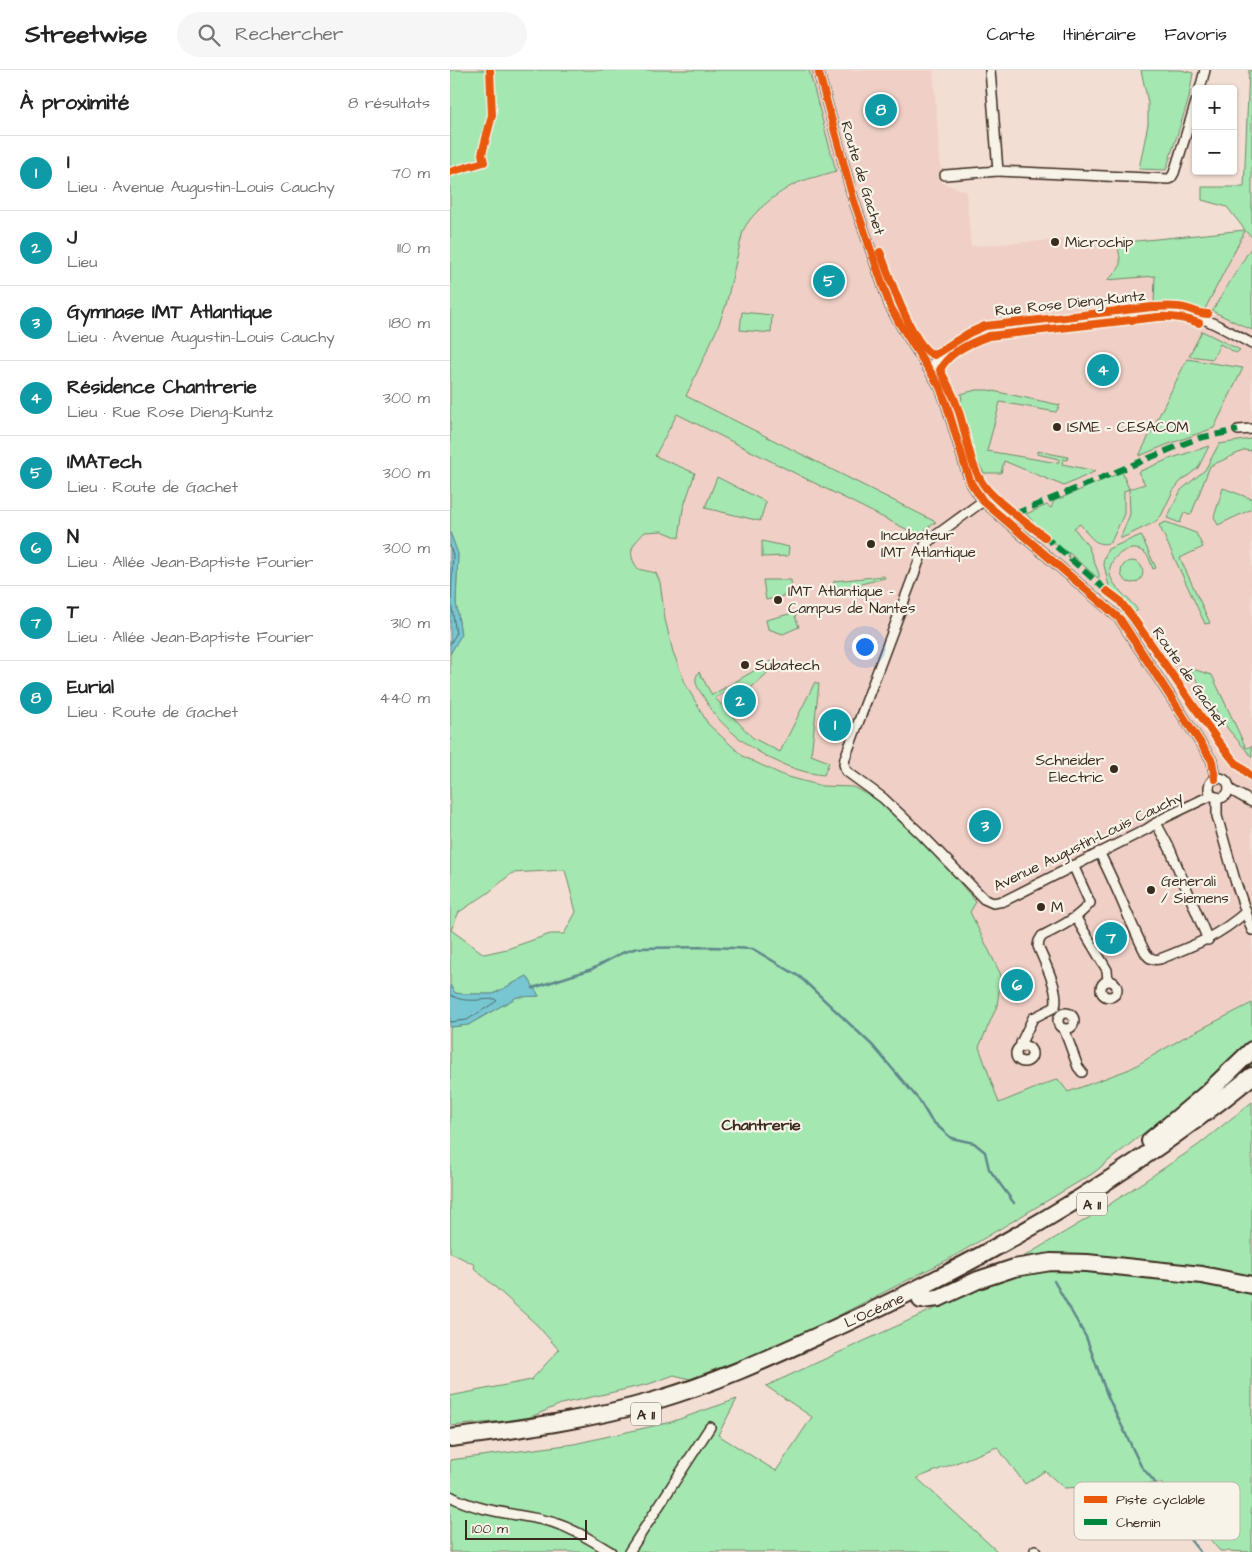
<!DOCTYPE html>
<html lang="fr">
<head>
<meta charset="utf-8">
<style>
	body { margin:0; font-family:"Architects Daughter",sans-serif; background:#f6f6f6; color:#222 }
	.controls { position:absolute; right:15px; top:15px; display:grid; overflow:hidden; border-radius:5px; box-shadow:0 1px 4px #0004 }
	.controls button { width:45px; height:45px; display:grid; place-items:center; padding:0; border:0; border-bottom:1px solid #e0e0e0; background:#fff; color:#222; font:25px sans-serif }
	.scale { position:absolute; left:15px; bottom:12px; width:122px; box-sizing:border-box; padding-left:5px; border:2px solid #3b2a1e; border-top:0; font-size:14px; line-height:18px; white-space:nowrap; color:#3b2a1e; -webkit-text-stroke:4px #f7f3e8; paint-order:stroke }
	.you { position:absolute; left:414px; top:576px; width:18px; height:18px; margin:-12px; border:4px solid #fff; border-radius:50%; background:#1a73e8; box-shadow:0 0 0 8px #1a73e833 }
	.badge { display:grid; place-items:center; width:32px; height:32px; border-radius:50%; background:#b45309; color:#fff; font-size:16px; font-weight:700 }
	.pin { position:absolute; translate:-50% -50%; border:2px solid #fff; box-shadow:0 1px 5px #0006 }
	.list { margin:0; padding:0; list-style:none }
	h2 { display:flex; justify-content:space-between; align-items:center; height:65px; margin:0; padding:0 20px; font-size:21px }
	h2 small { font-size:16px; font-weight:400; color:#767676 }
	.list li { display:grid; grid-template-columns:32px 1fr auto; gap:15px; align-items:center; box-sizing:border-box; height:75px; padding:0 20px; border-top:1px solid #e0e0e0 }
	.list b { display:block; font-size:19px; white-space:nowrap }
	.list p { margin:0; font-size:16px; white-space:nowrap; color:#767676 }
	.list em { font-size:16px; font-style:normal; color:#767676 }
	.icon { flex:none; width:28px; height:28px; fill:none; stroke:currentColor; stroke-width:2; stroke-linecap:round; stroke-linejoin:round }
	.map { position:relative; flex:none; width:802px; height:1482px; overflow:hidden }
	header { display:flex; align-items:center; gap:30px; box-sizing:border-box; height:70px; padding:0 25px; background:#fff; border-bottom:1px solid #e0e0e0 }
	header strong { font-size:24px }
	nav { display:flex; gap:28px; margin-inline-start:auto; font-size:18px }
	.search { width:350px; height:45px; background:#f6f6f6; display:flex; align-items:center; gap:12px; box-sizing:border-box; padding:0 18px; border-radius:28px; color:#767676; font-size:19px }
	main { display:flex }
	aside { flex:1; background:#fff }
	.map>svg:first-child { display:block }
</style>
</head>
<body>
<header>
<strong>Streetwise</strong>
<div class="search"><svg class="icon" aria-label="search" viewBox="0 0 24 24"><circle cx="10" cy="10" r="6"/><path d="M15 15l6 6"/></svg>Rechercher</div>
<nav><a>Carte</a><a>Itinéraire</a><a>Favoris</a></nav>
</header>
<main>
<aside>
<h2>À proximité<small>8 résultats</small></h2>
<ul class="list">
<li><span class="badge" style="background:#0f9aa8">1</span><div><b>I</b><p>Lieu · Avenue Augustin-Louis Cauchy</p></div><em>70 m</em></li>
<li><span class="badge" style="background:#0f9aa8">2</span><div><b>J</b><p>Lieu</p></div><em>110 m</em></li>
<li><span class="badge" style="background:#0f9aa8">3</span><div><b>Gymnase IMT Atlantique</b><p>Lieu · Avenue Augustin-Louis Cauchy</p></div><em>180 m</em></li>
<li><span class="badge" style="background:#0f9aa8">4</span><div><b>Résidence Chantrerie</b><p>Lieu · Rue Rose Dieng-Kuntz</p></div><em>300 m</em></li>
<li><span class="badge" style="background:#0f9aa8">5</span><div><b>IMATech</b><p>Lieu · Route de Gachet</p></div><em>300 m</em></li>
<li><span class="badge" style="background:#0f9aa8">6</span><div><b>N</b><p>Lieu · Allée Jean-Baptiste Fourier</p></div><em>300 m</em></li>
<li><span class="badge" style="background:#0f9aa8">7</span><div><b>T</b><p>Lieu · Allée Jean-Baptiste Fourier</p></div><em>310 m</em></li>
<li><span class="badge" style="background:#0f9aa8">8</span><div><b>Eurial</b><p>Lieu · Route de Gachet</p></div><em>440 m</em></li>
</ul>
</aside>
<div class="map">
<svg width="802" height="1482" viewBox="0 0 802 1482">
	<rect width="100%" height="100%" fill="#f3ded4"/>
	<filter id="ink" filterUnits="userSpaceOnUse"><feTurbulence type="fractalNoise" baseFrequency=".02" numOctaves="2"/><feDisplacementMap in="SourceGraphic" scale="10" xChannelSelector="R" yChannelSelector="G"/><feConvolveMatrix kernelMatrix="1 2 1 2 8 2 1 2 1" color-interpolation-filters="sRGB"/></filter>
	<g filter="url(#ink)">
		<path fill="#f0d0c6" d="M 359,0 L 483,0 L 492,113 L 516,121 L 521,176 L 630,168 L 631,176 L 795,160 L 802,167 L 802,176 L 762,241 L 802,260 L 802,933 L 733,968 L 680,999 L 618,1022 L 608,1009 L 549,1034 L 528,977 L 547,936 L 551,905 L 520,842 L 403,717 L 372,716 L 335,706 L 294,687 L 258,654 L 236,615 L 223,582 L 215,549 L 210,512 L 206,503 L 188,499 L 182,490 L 182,480 L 185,472 L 195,462 L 212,461 L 229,467 L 233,439 L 245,404 L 205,386 L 221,357 L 267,259 L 276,235 L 293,161 L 297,151 L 308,140 L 342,116 L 386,101 Z"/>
		<g fill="#a4e7b1" stroke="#708868" fill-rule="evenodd">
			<path d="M 0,0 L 359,0 L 386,101 C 371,106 354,109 341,116 C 324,126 301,143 293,161 L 276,235 L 267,259 L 236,326 L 486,452 L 468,465 L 227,344 L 205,386 L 245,403 L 233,439 L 229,468 L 212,461 L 195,462 C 182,475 176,482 188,499 L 206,503 L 210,512 L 215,549 L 223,582 L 236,615 L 258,654 L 294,687 L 335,706 L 372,716 L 403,717 L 434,733 L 484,782 L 526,832 L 520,842 L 551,905 L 547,936 L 529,977 L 549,1033 L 608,1009 L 618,1022 L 680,999 L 733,968 L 802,933 L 802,995 L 742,1044 L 723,1040 L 642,1104 L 501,1188 L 370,1255 L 300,1286 L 240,1309 L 224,1305 L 199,1314 L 111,1334 L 76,1349 L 0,1356 L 0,1326 L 81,1310 L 109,1280 L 87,1255 L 24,1198 L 25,1195 L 0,1182 L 0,957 L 18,955 L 67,927 L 89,926 L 77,906 L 43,924 L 13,924 L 5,923 L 0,915 L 0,584 L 11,565 L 6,532 L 8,484 L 0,462 ZM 115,800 L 126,842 L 114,864 L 100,864 L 57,879 L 34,884 L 1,860 L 9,842 L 38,823 L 62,803 Z"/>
			<path d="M 691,0 L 731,0 L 743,3 L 739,28 L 716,100 L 689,99 L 698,54 L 698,33 Z"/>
			<path d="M 799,0 L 802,0 L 802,167 L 795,161 L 753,243 L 731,236 L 704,235 L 705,206 L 657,210 C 674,197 671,193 667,173 L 795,160 L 777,137 L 752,130 L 752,117 L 794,117 Z"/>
			<path d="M 802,176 L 802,260 L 762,241 Z"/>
			<path d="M 292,242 L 322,245 L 321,263 L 290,260 Z"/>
			<path d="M 752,261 L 790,280 L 786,283 L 770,274 L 763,289 L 739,286 Z"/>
			<path d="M 737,289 L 793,298 L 764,358 L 716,375 L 689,386 Z"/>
			<path d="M 526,320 L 538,320 L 610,335 L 606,342 L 550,332 L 537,381 L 608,393 L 609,389 L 587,384 L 587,381 L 618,387 L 617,390 L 613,389 L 612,394 L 646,401 L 614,416 L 554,391 L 551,403 L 534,403 L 527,391 L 509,332 L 512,330 L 511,324 Z"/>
			<path d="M 801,369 L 802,373 L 801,381 L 795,380 L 760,396 L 741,445 L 734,443 L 730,453 L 717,448 L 731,420 L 755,400 L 769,374 Z"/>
			<path d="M 759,376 L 748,398 L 731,411 L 723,421 L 711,446 L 705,452 L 670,469 L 680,444 L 679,419 L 674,421 L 674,444 L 661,472 C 646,479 638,464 630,454 L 624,458 L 638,476 L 649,504 L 649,509 L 618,482 L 619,488 L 576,444 L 597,435 L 601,438 L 604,431 L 672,402 L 679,419 L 695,414 L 688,402 L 719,389 Z"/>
			<path d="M 267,407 L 316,432 L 310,451 L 255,438 Z"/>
			<path d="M 773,418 L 802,429 L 802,439 L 768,455 L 764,447 Z"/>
			<path d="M 716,452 L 746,463 L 753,477 L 730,488 L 760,553 L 755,554 L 709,455 Z"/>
			<path d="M 691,465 L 706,498 L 703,499 C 701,495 700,488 697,485 C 682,468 651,490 662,510 C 668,521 680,530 688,540 L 683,543 L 674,531 L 660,520 L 653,491 L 658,479 Z"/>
			<path d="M 312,471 L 339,477 L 338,486 L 312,487 Z"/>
			<circle cx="682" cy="502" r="11"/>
			<path d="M 434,506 L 435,508 L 383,521 L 384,511 Z"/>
			<path d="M 313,510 L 341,510 L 342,524 L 316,530 Z"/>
			<path d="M 347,542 L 348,544 L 345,546 L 349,557 L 333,564 L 318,559 L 316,550 Z"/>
			<path d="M 321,591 L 325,596 L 291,627 L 283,618 L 265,628 L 303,668 L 330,682 L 365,612 L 369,614 L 361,685 L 379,692 L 374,705 C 333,701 292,676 265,645 C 260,640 257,632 253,626 C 248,618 242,611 249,602 L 262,625 Z"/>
			<path d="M 739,598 L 762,605 L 796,678 L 802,676 L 802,687 L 778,659 Z"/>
			<path d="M 802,1032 L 802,1436 L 800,1442 L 802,1443 L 802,1482 L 770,1481 L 711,1413 L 614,1418 L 595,1401 L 575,1414 L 547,1377 L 467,1408 L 548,1482 L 0,1482 L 0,1390 L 124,1374 L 221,1352 L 287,1329 L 268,1365 L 326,1401 L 362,1347 L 316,1316 L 534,1216 L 570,1189 L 645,1144 L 747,1076 Z"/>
		</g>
		<g fill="#77c7d3" stroke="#5f888b">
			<path d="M 0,462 L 8,484 L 6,532 L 11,565 L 0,584 Z"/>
			<path d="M 77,906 L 89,926 L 67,927 L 18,955 L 0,957 L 0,915 L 5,923 L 13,924 L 43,924 Z"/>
		</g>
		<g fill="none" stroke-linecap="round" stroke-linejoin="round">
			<g stroke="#536966" stroke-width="1">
				<path d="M 0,476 L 3,485 L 1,532 L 6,564 L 0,574"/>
				<path d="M 0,924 C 10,934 33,929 45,929 L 47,931 L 17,950 L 0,952"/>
			</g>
			<g stroke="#5f888b" stroke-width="2.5">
				<path d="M 83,918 L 142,899 L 172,883 L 187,878 L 263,877 L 303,879 L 350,907 L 423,976 L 469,1030 L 481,1050 L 501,1068 L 524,1073 L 535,1082 L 539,1099 L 564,1133"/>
				<path d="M 604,1211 L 636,1267 L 658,1327 L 691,1396 L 704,1411 L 727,1453 L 750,1482"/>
			</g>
			<g stroke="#3b2a1e" stroke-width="12">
				<g id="minor">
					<path d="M 368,0 L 403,128 L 440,236 L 450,254 L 490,317 L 497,336 L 515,396 L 521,413 L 533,431 L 670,549 L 757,683 L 762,691 L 765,709"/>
					<path d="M 540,0 L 548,101 L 718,109 L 721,108 L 724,103 L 746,32"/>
					<path d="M 750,19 L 755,0"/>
					<path d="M 495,105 L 548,101"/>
					<path d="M 478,298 C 500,281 514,266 543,260 L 713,241 C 746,240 774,259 802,274"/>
					<path d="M 788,360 L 802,359"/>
					<path d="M 533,431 L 485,466 L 475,475 L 395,688 L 394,694 L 396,701 L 433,728 L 472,765 L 534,829 L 543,833 L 554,831 L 697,759 L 714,748 L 762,725"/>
					<circle cx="769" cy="718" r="10"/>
					<path d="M 779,719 L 802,732"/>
					<path d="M 767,727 L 767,746 L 785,810 L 802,860"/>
					<path d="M 706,753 L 720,779 L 758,870"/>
					<path d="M 649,782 C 666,814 678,848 694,880 C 697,887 702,891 710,889 C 745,875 767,867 796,842"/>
					<path d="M 626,848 L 657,900 L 658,911"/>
					<circle cx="659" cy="919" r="8"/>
					<circle cx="616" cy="951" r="8"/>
					<path d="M 614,959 L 628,997 L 632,1002"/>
					<circle cx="574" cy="984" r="8"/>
					<path d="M 571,977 L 571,973 L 583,948 L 605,937 C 610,921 594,892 588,876 L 589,871 L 592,866 C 610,857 627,849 640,833 L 623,795"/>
					<path d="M 0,1426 C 31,1443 68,1443 102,1452 C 124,1459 141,1470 161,1482"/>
					<path d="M 585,1480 L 586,1482"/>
					<path d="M 179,1482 L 260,1357"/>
				</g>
			</g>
			<g stroke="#3b2a1e" stroke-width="20">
				<g id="motorway">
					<path d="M 700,1071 L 755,1025 L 802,980"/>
					<path d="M 471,1230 L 489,1228 L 528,1210 L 564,1198 L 601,1192 L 637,1193 L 752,1205 L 802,1215"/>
					<path d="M 0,1368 C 70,1359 139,1350 207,1330 C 272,1311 332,1282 394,1254 C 539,1187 677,1108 802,1006"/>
				</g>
			</g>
			<use href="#minor" stroke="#f7f3e8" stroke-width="9"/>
			<use href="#motorway" stroke="#f7f3e8" stroke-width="16"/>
			<g stroke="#00873e" stroke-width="6" stroke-dasharray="12 6" stroke-linecap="butt">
				<path d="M 565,444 L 728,376 L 749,368 L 788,360"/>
				<path d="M 593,465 L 657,521"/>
			</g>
			<g stroke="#f7f3e8" stroke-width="11">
				<g id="cycleway">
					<path d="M 368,0 L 403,128 L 440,236 L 450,254 L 490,317 L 497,336 L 515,396 L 521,413 L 533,431 L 670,549 L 757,683 L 762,691 L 765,709"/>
					<path d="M 0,102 L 34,92 L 32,84 L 42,45 L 40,0"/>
					<path d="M 430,182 C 438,202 463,279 484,285 L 519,263 L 535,256 L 702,237 C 713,237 724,235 735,238 C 743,240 749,244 758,244"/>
					<path d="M 595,467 C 576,452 552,437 536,418 C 519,397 517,364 508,339 C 504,325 497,313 490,300 C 498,282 522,272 539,266 L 708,247 C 723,246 735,248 749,253"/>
					<path d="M 657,521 L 669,530 L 683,548 L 768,671 L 784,691 L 802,707"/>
				</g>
			</g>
			<use href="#cycleway" stroke="#e8590c" stroke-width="8"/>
		</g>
	</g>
	<g fill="#3b2a1e" stroke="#f7f3e8" stroke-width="2">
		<circle cx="605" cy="172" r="5"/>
		<circle cx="607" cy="357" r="5"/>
		<circle cx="421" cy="474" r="5"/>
		<circle cx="328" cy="530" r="5"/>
		<circle cx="295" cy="595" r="5"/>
		<circle cx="664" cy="699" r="5"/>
		<circle cx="701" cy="820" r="5"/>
		<circle cx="591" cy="837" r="5"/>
	</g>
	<g text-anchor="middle" stroke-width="4.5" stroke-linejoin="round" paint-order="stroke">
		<g fill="#f7f3e8" stroke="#73665b" stroke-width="1">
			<rect x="627" y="1122.5" width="30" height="23" rx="4"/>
			<rect x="181" y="1332.5" width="30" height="23" rx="4"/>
		</g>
		<g font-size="14" font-weight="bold" fill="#3b2a1e">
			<text x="642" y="1139">A 11</text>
			<text x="196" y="1349">A 11</text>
		</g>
		<g font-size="15" fill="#3b2a1e" stroke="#f7f3e8">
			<text transform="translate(413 108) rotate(73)" y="5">Route de Gachet</text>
			<text transform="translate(620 233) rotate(-6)" y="5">Rue Rose Dieng-Kuntz</text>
			<text transform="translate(740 607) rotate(55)" y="5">Route de Gachet</text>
			<text transform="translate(638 771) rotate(-26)" y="5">Avenue Augustin-Louis Cauchy</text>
			<text transform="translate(424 1240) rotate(-25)" y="5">L’Océane</text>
		</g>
		<g font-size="15" fill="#3b2a1e" stroke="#f7f3e8" text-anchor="start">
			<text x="615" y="177">Microchip</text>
			<text x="617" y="362">ISME - CESACOM</text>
			<text x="431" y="470">Incubateur<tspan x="431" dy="17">IMT Atlantique</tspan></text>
			<text x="338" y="526">IMT Atlantique -<tspan x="338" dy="17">Campus de Nantes</tspan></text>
			<text x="305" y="600">Subatech</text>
			<text x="654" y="695" text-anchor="end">Schneider<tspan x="654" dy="17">Electric</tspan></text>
			<text x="711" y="816">Generali<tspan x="711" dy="17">/ Siemens</tspan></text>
			<text x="601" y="842">M</text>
		</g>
		<g font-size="16" font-weight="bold" fill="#3b2a1e" stroke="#f7f3e8">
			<text x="311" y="1060">Chantrerie</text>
		</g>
	</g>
	<rect x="624" y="1412" width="166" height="58" rx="8" fill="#f7f3e8" stroke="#bfb7ab" stroke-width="1"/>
	<rect x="634" y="1426" width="23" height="7" fill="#e8590c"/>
	<rect x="634" y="1449" width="23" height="6" fill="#00873e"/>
	<g font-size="14" fill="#3b2a1e">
		<text x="666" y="1434">Piste cyclable</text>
		<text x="666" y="1457">Chemin</text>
	</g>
</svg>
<div class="controls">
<button>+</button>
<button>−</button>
</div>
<div class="scale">100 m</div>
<div class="you"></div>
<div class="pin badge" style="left:385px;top:655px;background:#0f9aa8">1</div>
<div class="pin badge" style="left:290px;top:631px;background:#0f9aa8">2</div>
<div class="pin badge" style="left:535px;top:756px;background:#0f9aa8">3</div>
<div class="pin badge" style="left:653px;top:300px;background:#0f9aa8">4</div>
<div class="pin badge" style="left:379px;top:211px;background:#0f9aa8">5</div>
<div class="pin badge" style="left:567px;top:915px;background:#0f9aa8">6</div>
<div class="pin badge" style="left:661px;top:868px;background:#0f9aa8">7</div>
<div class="pin badge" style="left:431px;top:40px;background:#0f9aa8">8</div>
</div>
</main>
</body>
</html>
